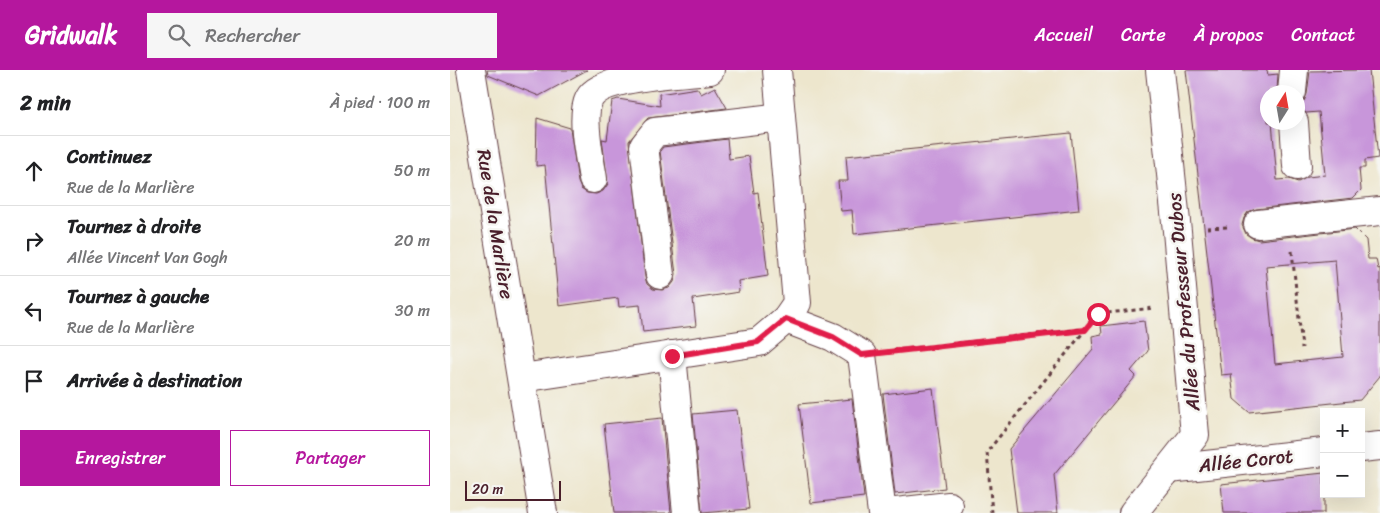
<!DOCTYPE html>
<html lang="fr">
<head>
<meta charset="utf-8">
<style>
	body { margin:0; font-family:Sriracha,sans-serif; background:#f6f6f6; color:#202124 }
	.controls { position:absolute; right:15px; bottom:15px; display:grid; overflow:hidden; border-radius:0px; box-shadow:0 5px 20px #0002 }
	.controls button { width:45px; height:45px; display:grid; place-items:center; padding:0; border:0; border-bottom:1px solid #e0e0e0; background:#fff; color:#202124; font:25px sans-serif }
	.compass { position:absolute; left:810px; top:15px; width:45px; height:45px; border-radius:50%; background:#fff; box-shadow:0 5px 20px #0002; rotate:11deg }
	.scale { position:absolute; left:15px; bottom:12px; width:96px; box-sizing:border-box; padding-left:5px; border:2px solid #4a1f2b; border-top:0; font-size:14px; line-height:18px; white-space:nowrap; color:#4a1f2b; -webkit-text-stroke:4px #f6f6f2; paint-order:stroke }
	.stop { position:absolute; width:15px; height:15px; margin:-11px; border:4px solid #e11d48; border-radius:50%; background:#fff }
	.stop.end { background:#e11d48; border-color:#fff; box-shadow:0 1px 5px #0008 }
	.list { margin:0; padding:0; list-style:none }
	h2 { display:flex; justify-content:space-between; align-items:center; height:65px; margin:0; padding:0 20px; font-size:21px }
	h2 small { font-size:16px; font-weight:400; color:#757577 }
	.list li { display:grid; grid-template-columns:32px 1fr auto; gap:15px; align-items:center; box-sizing:border-box; height:70px; padding:0 20px; border-top:1px solid #e0e0e0 }
	.list b { display:block; font-size:19px; white-space:nowrap }
	.list p { margin:0; font-size:16px; white-space:nowrap; color:#757577 }
	.list em { font-size:16px; font-style:normal; color:#757577 }
	.actions { display:flex; gap:10px; padding:15px 20px }
	.actions a { flex:1; padding:11px 0; border:1px solid #b5179e; border-radius:0px; text-align:center; font-size:18px; color:#b5179e }
	.actions .main { background:#b5179e; color:#fff }
	.icon { flex:none; width:28px; height:28px; fill:none; stroke:currentColor; stroke-width:2; stroke-linecap:round; stroke-linejoin:round }
	.map { position:relative; flex:none; width:930px; height:443px; overflow:hidden }
	header { display:flex; align-items:center; gap:30px; box-sizing:border-box; height:70px; padding:0 25px; background:#b5179e; color:#fff }
	header strong { font-size:24px }
	nav { display:flex; gap:28px; margin-inline-start:auto; font-size:18px }
	.search { width:350px; height:45px; background:#f6f6f6; display:flex; align-items:center; gap:12px; box-sizing:border-box; padding:0 18px; border-radius:0px; color:#757577; font-size:19px }
	main { display:flex }
	aside { flex:1; background:#fff }
	.map>svg:first-child { display:block }
</style>
</head>
<body>
<header>
<strong>Gridwalk</strong>
<div class="search"><svg class="icon" aria-label="search" viewBox="0 0 24 24"><circle cx="10" cy="10" r="6"/><path d="M15 15l6 6"/></svg>Rechercher</div>
<nav><a>Accueil</a><a>Carte</a><a>À propos</a><a>Contact</a></nav>
</header>
<main>
<aside>
<h2>2 min<small>À pied · 100 m</small></h2>
<ul class="list">
<li><svg class="icon" aria-label="ahead" viewBox="0 0 24 24"><path d="M12 20V5M6 11l6-6 6 6"/></svg><div><b>Continuez</b><p>Rue de la Marlière</p></div><em>50 m</em></li>
<li><svg class="icon" aria-label="right" viewBox="0 0 24 24"><path d="M7 20v-9h11M14 6l5 5-5 5"/></svg><div><b>Tournez à droite</b><p>Allée Vincent Van Gogh</p></div><em>20 m</em></li>
<li><svg class="icon" aria-label="left" viewBox="0 0 24 24"><path d="M17 20v-9H6M10 6l-5 5 5 5"/></svg><div><b>Tournez à gauche</b><p>Rue de la Marlière</p></div><em>30 m</em></li>
<li><svg class="icon" aria-label="arrive" viewBox="0 0 24 24"><path d="M6 21V4h12l-3 4 3 4H6"/></svg><div><b>Arrivée à destination</b></div></li>
</ul>
<div class="actions"><a class="main">Enregistrer</a><a>Partager</a></div>
</aside>
<div class="map">
<svg width="930" height="443" viewBox="0 0 930 443">
	<rect width="100%" height="100%" fill="#f6f6f2"/>
	<filter id="ink" filterUnits="userSpaceOnUse"><feTurbulence type="fractalNoise" baseFrequency=".02" numOctaves="2"/><feDisplacementMap in="SourceGraphic" scale="10" xChannelSelector="R" yChannelSelector="G"/><feConvolveMatrix kernelMatrix="1 2 1 2 8 2 1 2 1" color-interpolation-filters="sRGB"/></filter>
	<filter id="wash" filterUnits="userSpaceOnUse"><feTurbulence type="fractalNoise" baseFrequency=".0096" numOctaves="4" result="noise"/><feDisplacementMap in="SourceGraphic" scale="20" xChannelSelector="R" yChannelSelector="G"/><feGaussianBlur stdDeviation="1.12" result="paint"/><feColorMatrix in="noise" values="0 0 0 0 0 0 0 0 0 0 0 0 0 0 0 0 0 1.4 0 .05"/><feComposite in="paint" operator="in"/></filter>
	<g filter="url(#wash)">
		<rect width="100%" height="100%" fill="#ede6cd"/>
		<g id="blocks">
			<g fill="#c896da" fill-rule="evenodd">
				<path d="M 37,0 L 137,0 L 89,26 L 38,5 Z"/>
				<path d="M 736,0 L 817,0 L 818,5 L 828,4 L 827,22 L 818,22 L 818,52 L 822,52 L 827,110 L 839,109 L 848,112 L 858,107 L 875,105 L 869,42 L 856,43 L 848,37 L 854,31 L 857,24 L 860,1 L 919,0 L 928,88 L 915,90 L 915,98 L 909,98 L 911,120 L 903,128 L 806,139 L 798,142 L 794,148 L 792,155 L 796,164 L 802,168 L 809,170 L 905,159 L 916,170 L 918,189 L 926,189 L 928,199 L 930,198 L 930,306 L 910,330 L 799,342 L 784,329 L 781,304 L 771,305 ZM 885,190 L 893,287 L 825,294 L 816,196 Z"/>
				<path d="M 265,17 L 277,38 L 198,48 L 179,71 L 195,207 L 197,214 L 203,219 L 212,220 L 219,218 L 224,212 L 226,204 L 210,81 L 213,77 L 277,69 L 279,89 L 299,86 L 304,123 L 308,122 L 318,206 L 288,211 L 289,222 L 243,229 L 246,256 L 193,262 L 190,235 L 169,237 L 168,228 L 109,236 L 95,95 L 86,96 L 87,48 L 120,58 L 128,112 L 131,119 L 137,123 L 146,124 L 153,121 L 158,114 L 152,69 L 157,70 L 162,31 L 168,29 L 210,36 L 209,24 L 247,18 L 251,24 Z"/>
				<path d="M 621,63 L 629,140 L 404,164 L 402,140 L 391,141 L 388,111 L 398,111 L 396,86 Z"/>
				<path d="M 694,251 L 698,281 L 681,301 L 686,306 L 604,405 L 608,443 L 567,443 L 559,379 L 643,279 L 642,266 L 652,264 L 651,256 Z"/>
				<path d="M 483,318 L 495,418 L 445,424 L 433,324 Z"/>
				<path d="M 402,329 L 414,427 L 361,433 L 349,334 Z"/>
				<path d="M 287,340 L 299,439 L 252,443 L 243,344 Z"/>
				<path d="M 212,348 L 221,443 L 164,443 L 154,354 Z"/>
				<path d="M 874,403 L 874,443 L 774,443 L 771,414 Z"/>
			</g>
		</g>
	</g>
	<g filter="url(#ink)">
		<use href="#blocks" fill-opacity="0" stroke="#623d43" stroke-width="1"/>
		<g fill="none" stroke-linecap="round" stroke-linejoin="round">
			<g stroke="#623d43" stroke-width="30">
				<g id="minor">
					<path d="M 21,0 L 93,443"/>
					<path d="M 842,22 L 844,0"/>
					<path d="M 844,52 L 847,96"/>
					<path d="M 143,109 C 140,89 130,47 139,29 C 151,5 234,3 260,0"/>
					<path d="M 808,154 L 930,141"/>
					<path d="M 210,205 L 194,76 L 205,62 L 331,47"/>
					<path d="M 336,249 L 383,267 L 412,285 L 432,443"/>
					<path d="M 222,285 L 237,443"/>
					<path d="M 72,308 L 309,272 L 336,249 L 347,233 L 327,0"/>
					<path d="M 911,378 L 930,376"/>
					<path d="M 719,399 L 874,382"/>
					<path d="M 437,443 L 499,436"/>
					<path d="M 683,443 L 745,365 L 727,161 L 710,0"/>
				</g>
			</g>
			<g stroke="#623d43" stroke-width="3" stroke-dasharray="4 4" stroke-linecap="butt">
				<path d="M 757,158 L 778,157"/>
				<path d="M 842,181 L 852,278"/>
				<path d="M 443,281 L 635,259"/>
				<path d="M 542,443 L 537,382 L 648,244 L 704,238"/>
			</g>
			<use href="#minor" stroke="#fff" stroke-width="28"/>
		</g>
	</g>
	<g fill="none" stroke-linecap="round" stroke-linejoin="round" filter="url(#ink)">
		<path stroke="#e11d48" stroke-width="6" d="M 222,286 L 308,272 L 336,249 L 383,267 L 412,285 L 635,260 L 648,244"/>
	</g>
	<g text-anchor="middle" stroke-width="5" stroke-linejoin="round" paint-order="stroke">
		<g font-size="19" fill="#4a1f2b" stroke="#f6f6f2">
			<text transform="translate(46 154) rotate(81)" y="7">Rue de la Marlière</text>
			<text transform="translate(733 232) rotate(-95)" y="7">Allée du Professeur Dubos</text>
			<text transform="translate(796 390) rotate(-6)" y="7">Allée Corot</text>
		</g>
	</g>
</svg>
<div class="controls">
<button>+</button>
<button>−</button>
</div>
<svg class="compass" viewBox="-18 -18 36 36"><path d="M0-13l5 13h-10z" fill="#e53935"/><path d="M0 13l5-13h-10z" fill="#757577"/></svg>
<div class="scale">20 m</div>
<div class="stop" style="left:648px;top:244px"></div>
<div class="stop end" style="left:222px;top:286px"></div>
</div>
</main>
</body>
</html>
